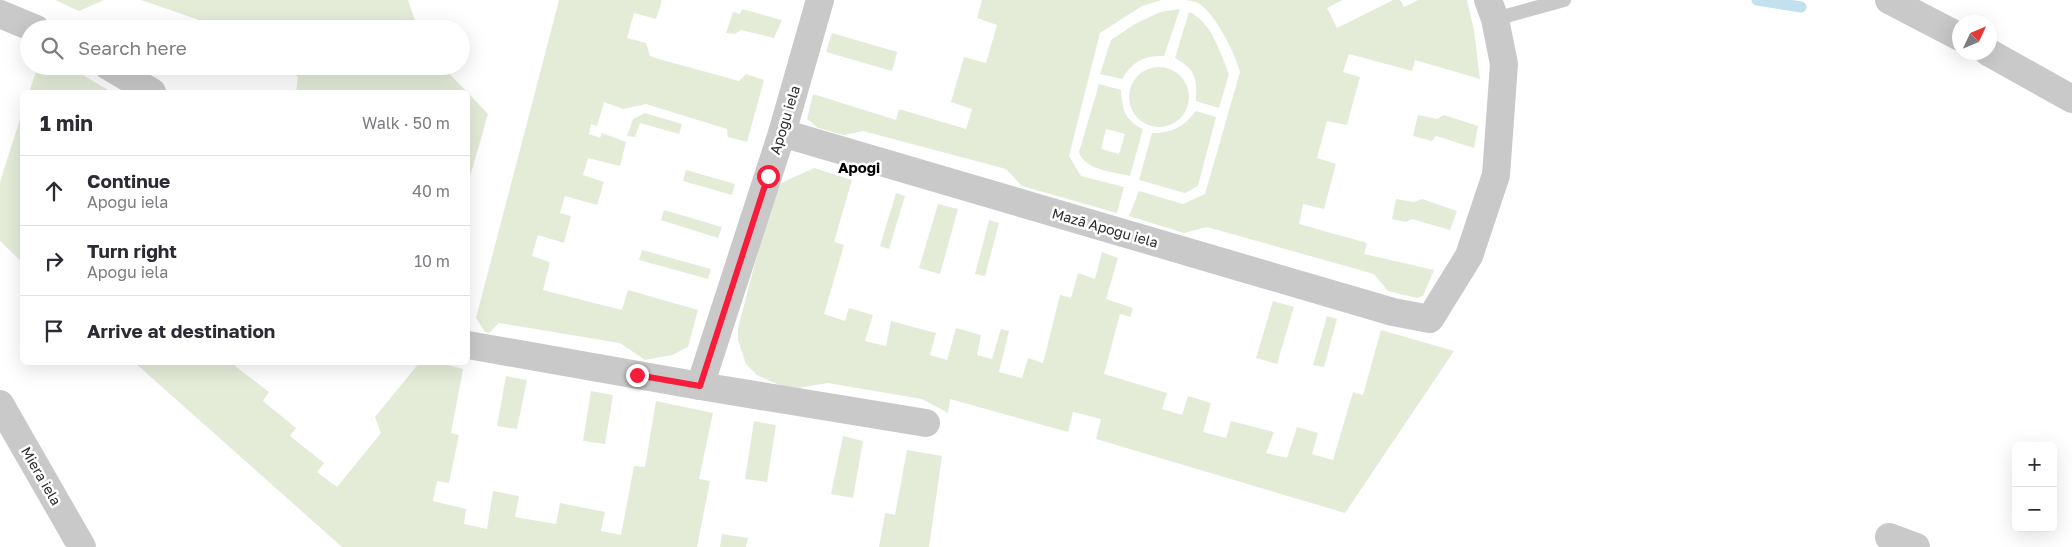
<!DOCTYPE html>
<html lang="en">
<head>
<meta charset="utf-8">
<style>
	body { margin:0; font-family:"Golos Text",sans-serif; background:#f2f2f3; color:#2b2b33 }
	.controls { position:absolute; right:15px; bottom:15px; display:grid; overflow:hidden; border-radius:8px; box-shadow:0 5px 20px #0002 }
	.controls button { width:45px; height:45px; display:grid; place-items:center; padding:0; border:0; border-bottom:1px solid #e1e1e2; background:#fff; color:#2b2b33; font:25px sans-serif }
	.compass { position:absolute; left:1952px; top:15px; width:45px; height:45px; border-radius:50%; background:#fff; box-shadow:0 5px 20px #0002; rotate:46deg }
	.stop { position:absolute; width:15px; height:15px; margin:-11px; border:4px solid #f61c3a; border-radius:50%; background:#fff }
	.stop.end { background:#f61c3a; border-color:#fff; box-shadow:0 1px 5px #0008 }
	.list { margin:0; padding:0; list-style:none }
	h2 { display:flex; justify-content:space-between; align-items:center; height:65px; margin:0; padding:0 20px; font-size:21px }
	h2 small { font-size:16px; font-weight:400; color:#7c7c81 }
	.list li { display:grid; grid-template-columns:32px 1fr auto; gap:15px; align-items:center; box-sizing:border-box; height:70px; padding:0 20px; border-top:1px solid #e1e1e2 }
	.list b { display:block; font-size:19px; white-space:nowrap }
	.list p { margin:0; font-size:16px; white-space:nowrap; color:#7c7c81 }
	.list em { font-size:16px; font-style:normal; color:#7c7c81 }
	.icon { flex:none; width:28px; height:28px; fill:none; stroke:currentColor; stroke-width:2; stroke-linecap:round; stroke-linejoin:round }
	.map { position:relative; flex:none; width:2072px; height:547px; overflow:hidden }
	.search { position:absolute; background:#fff; box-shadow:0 5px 20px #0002; left:20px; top:20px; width:450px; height:55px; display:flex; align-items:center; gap:12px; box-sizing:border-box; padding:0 18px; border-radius:28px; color:#7c7c81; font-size:19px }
	.panel { position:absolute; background:#fff; box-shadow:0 5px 20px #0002; left:20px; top:90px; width:450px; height:275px; border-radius:8px }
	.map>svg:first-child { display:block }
</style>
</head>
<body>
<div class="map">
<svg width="2072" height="547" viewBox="0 0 2072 547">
	<rect width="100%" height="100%" fill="#fff"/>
	<g fill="#e4ecd8" fill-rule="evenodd">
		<path d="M 55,0 L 104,0 L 79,11 Z"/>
		<path d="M 141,0 L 408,0 L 418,29 L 225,29 Z"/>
		<path d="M 559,0 L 662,0 L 656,19 L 634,13 L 627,38 L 646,43 L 650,56 L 659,59 L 739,81 L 746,74 L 764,80 L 747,142 L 728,137 L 727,129 L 646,104 L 623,109 L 604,102 L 597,126 L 591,124 L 589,134 L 600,138 L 602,133 L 626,142 L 620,166 L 588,158 L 583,175 L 604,182 L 597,205 L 565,196 L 560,213 L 571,216 L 564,243 L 538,235 L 532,256 L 550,262 L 543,290 L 622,310 L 628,290 L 698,310 L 688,347 L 672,355 L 645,360 L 620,343 L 499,323 L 489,333 L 485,332 L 476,318 Z"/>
		<path d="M 982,0 L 1162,0 L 1142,6 L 1100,33 L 1069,156 L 1081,176 L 1124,187 L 1117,213 L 1022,186 L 1006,169 L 863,131 L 844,135 L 818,128 L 807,119 L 813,94 L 896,120 L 899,109 L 966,129 L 972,109 L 951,102 L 964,57 L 986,63 L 997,25 L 977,18 Z"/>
		<path d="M 1186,0 L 1343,0 L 1327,8 L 1337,28 L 1393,0 L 1400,0 L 1404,7 L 1418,0 L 1467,0 L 1474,30 L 1480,79 L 1415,60 L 1412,71 L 1349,54 L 1343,72 L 1360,77 L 1347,125 L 1327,121 L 1317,158 L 1336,164 L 1324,209 L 1303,204 L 1299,224 L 1367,243 L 1364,254 L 1434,270 L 1423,296 L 1417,298 L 1388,291 L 1374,274 L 1207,227 L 1184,233 L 1129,216 L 1139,191 L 1183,204 L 1205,194 L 1240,72 C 1235,53 1215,13 1198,3 C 1195,1 1190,1 1186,0 Z"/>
		<path d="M 742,9 L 782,20 L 774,38 L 741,30 L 735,34 L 726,33 L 733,12 L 740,14 Z"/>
		<path d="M 1180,9 L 1164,56 C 1144,55 1132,62 1122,79 L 1100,74 L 1111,40 L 1135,24 L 1160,12 Z"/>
		<path d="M 1189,12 C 1212,22 1220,53 1229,74 L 1219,108 L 1196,101 C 1197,78 1196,70 1175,58 Z"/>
		<path d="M 832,33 L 897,52 L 892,71 L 826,52 Z"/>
		<path d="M 38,66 L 68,66 L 108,90 L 106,92 L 29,92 Z"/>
		<path d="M 285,66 L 442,66 L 467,92 L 296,92 L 298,77 Z"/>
		<circle cx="1159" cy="97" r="30"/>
		<path d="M 1099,84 L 1121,90 C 1122,108 1125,121 1143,129 L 1130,176 C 1114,172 1084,170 1079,152 ZM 1106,129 L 1125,134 L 1119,154 L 1101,149 Z"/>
		<path d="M 468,93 L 488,114 L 471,173 L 468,180 Z"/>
		<path d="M 1196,111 L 1216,117 L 1198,186 L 1185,193 L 1139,180 L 1152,133 C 1173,133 1183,127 1196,111 Z"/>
		<path d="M 22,113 L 22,262 L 0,241 L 0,182 Z"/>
		<path d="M 645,113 L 682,124 L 679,134 L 640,123 L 635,137 L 627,136 L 633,119 Z"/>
		<path d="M 1418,115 L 1437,119 L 1444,115 L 1478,126 L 1474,148 L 1436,136 L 1432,141 L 1413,136 Z"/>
		<path d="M 814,168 L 852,180 L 834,242 L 844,245 L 824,314 L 845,321 L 849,308 L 873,315 L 865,341 L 886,346 L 891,321 L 936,333 L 930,355 L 947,360 L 956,328 L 981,335 L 977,355 L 992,359 L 1001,329 L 1009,331 L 999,372 L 1022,378 L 1028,358 L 1043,363 L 1060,295 L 1071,298 L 1078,273 L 1095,279 L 1102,252 L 1118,258 L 1106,299 L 1133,308 L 1130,317 L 1120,314 L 1104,374 L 1167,393 L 1162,409 L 1182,415 L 1188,396 L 1211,403 L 1203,432 L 1226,438 L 1231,421 L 1274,432 L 1266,453 L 1287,458 L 1297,427 L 1318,433 L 1312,454 L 1333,460 L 1353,392 L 1363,395 L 1381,330 L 1454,351 L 1345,513 L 1096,439 L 1101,419 L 1073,412 L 1068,432 L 950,399 L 948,413 L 922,399 L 828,383 L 798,388 L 786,387 L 772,382 L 757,375 L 746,364 L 738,340 L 738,328 L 771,202 L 781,183 Z"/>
		<path d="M 686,170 L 735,184 L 732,195 L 683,181 Z"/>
		<path d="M 896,193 L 905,196 L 889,249 L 880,246 Z"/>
		<path d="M 1396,199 L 1414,202 L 1422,199 L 1457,211 L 1450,230 L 1412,219 L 1406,222 L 1392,219 Z"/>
		<path d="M 938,204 L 958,209 L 940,274 L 919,268 Z"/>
		<path d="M 664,210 L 722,227 L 718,238 L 661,220 Z"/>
		<path d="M 989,220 L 999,223 L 985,276 L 975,274 Z"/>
		<path d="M 642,250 L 711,269 L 708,279 L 639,260 Z"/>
		<path d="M 1273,301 L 1294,307 L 1277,364 L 1256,358 Z"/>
		<path d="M 1327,316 L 1337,319 L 1324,367 L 1313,365 Z"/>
		<path d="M 135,363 L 237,363 L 235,366 L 269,392 L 263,401 L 296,428 L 290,436 L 324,463 L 317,472 L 337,487 L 381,433 L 375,417 L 419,363 L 440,363 L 463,369 L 451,433 L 459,435 L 449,483 L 437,481 L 433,501 L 466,509 L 464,524 L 487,529 L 493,491 L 519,496 L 515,517 L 556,524 L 560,503 L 605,512 L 601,531 L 621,535 L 634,466 L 645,467 L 656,401 L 713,413 L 699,479 L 710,481 L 697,547 L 342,547 Z"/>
		<path d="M 506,376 L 527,380 L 517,429 L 497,426 Z"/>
		<path d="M 591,391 L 613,395 L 605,444 L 583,441 Z"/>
		<path d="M 754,421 L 776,425 L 767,482 L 745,479 Z"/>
		<path d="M 843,436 L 863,441 L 853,498 L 831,494 Z"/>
		<path d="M 907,450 L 942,456 L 929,547 L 879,547 L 885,513 L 895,515 Z"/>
		<path d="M 722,534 L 748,538 L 746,547 L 720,547 Z"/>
	</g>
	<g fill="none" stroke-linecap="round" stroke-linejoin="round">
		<path stroke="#c2e0ee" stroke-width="11" d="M 1757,0 L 1801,7"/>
		<path stroke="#c9c9c9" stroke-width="14" d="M 1495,19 L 1564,0"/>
		<g stroke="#c9c9c9" stroke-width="28">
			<path d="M 1889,0 L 1960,37"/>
			<path d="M 0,14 L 36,29"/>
			<path d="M 1988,52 L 2072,99"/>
			<path d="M 108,66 L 152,92"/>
			<path d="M 782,133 L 1393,312 L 1430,319 L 1469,256 L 1496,175 L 1504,64 L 1495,19 L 1488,0"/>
			<path d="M 468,345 L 700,386 L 782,133 L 820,0"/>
			<path d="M 700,386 L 926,423"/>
			<path d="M 0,404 L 82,547"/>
			<path d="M 1889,537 L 1916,547"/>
		</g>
	</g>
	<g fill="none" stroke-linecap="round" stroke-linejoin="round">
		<path stroke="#f61c3a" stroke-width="6" d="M 637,375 L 700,386 L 768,176"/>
	</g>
	<g text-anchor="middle" stroke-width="5" stroke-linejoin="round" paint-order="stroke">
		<g font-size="14" fill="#2c2c2c" stroke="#fff">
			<text transform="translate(785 120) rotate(-73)" y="5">Apogu iela</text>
			<text transform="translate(1105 228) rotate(16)" y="5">Mazā Apogu iela</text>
			<text transform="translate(41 476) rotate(60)" y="5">Miera iela</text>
		</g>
		<g font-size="15" font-weight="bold" fill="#000" stroke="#fff">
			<text x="859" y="173">Apogi</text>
		</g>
	</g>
</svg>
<div class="controls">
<button>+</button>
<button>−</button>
</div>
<svg class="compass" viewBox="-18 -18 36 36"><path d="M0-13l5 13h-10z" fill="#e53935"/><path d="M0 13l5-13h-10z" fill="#7c7c81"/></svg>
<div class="stop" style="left:768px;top:176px"></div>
<div class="stop end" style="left:637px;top:375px"></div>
<div class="search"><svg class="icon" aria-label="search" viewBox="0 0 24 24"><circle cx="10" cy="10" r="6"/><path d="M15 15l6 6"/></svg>Search here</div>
<section class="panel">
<h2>1 min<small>Walk · 50 m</small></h2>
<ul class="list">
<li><svg class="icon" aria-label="ahead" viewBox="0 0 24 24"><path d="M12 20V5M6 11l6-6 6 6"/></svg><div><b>Continue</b><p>Apogu iela</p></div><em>40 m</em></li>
<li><svg class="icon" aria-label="right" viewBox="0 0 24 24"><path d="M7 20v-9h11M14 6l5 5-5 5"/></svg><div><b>Turn right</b><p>Apogu iela</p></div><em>10 m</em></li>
<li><svg class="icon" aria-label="arrive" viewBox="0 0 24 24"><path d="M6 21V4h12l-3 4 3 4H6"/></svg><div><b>Arrive at destination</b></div></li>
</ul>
</section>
</div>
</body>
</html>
